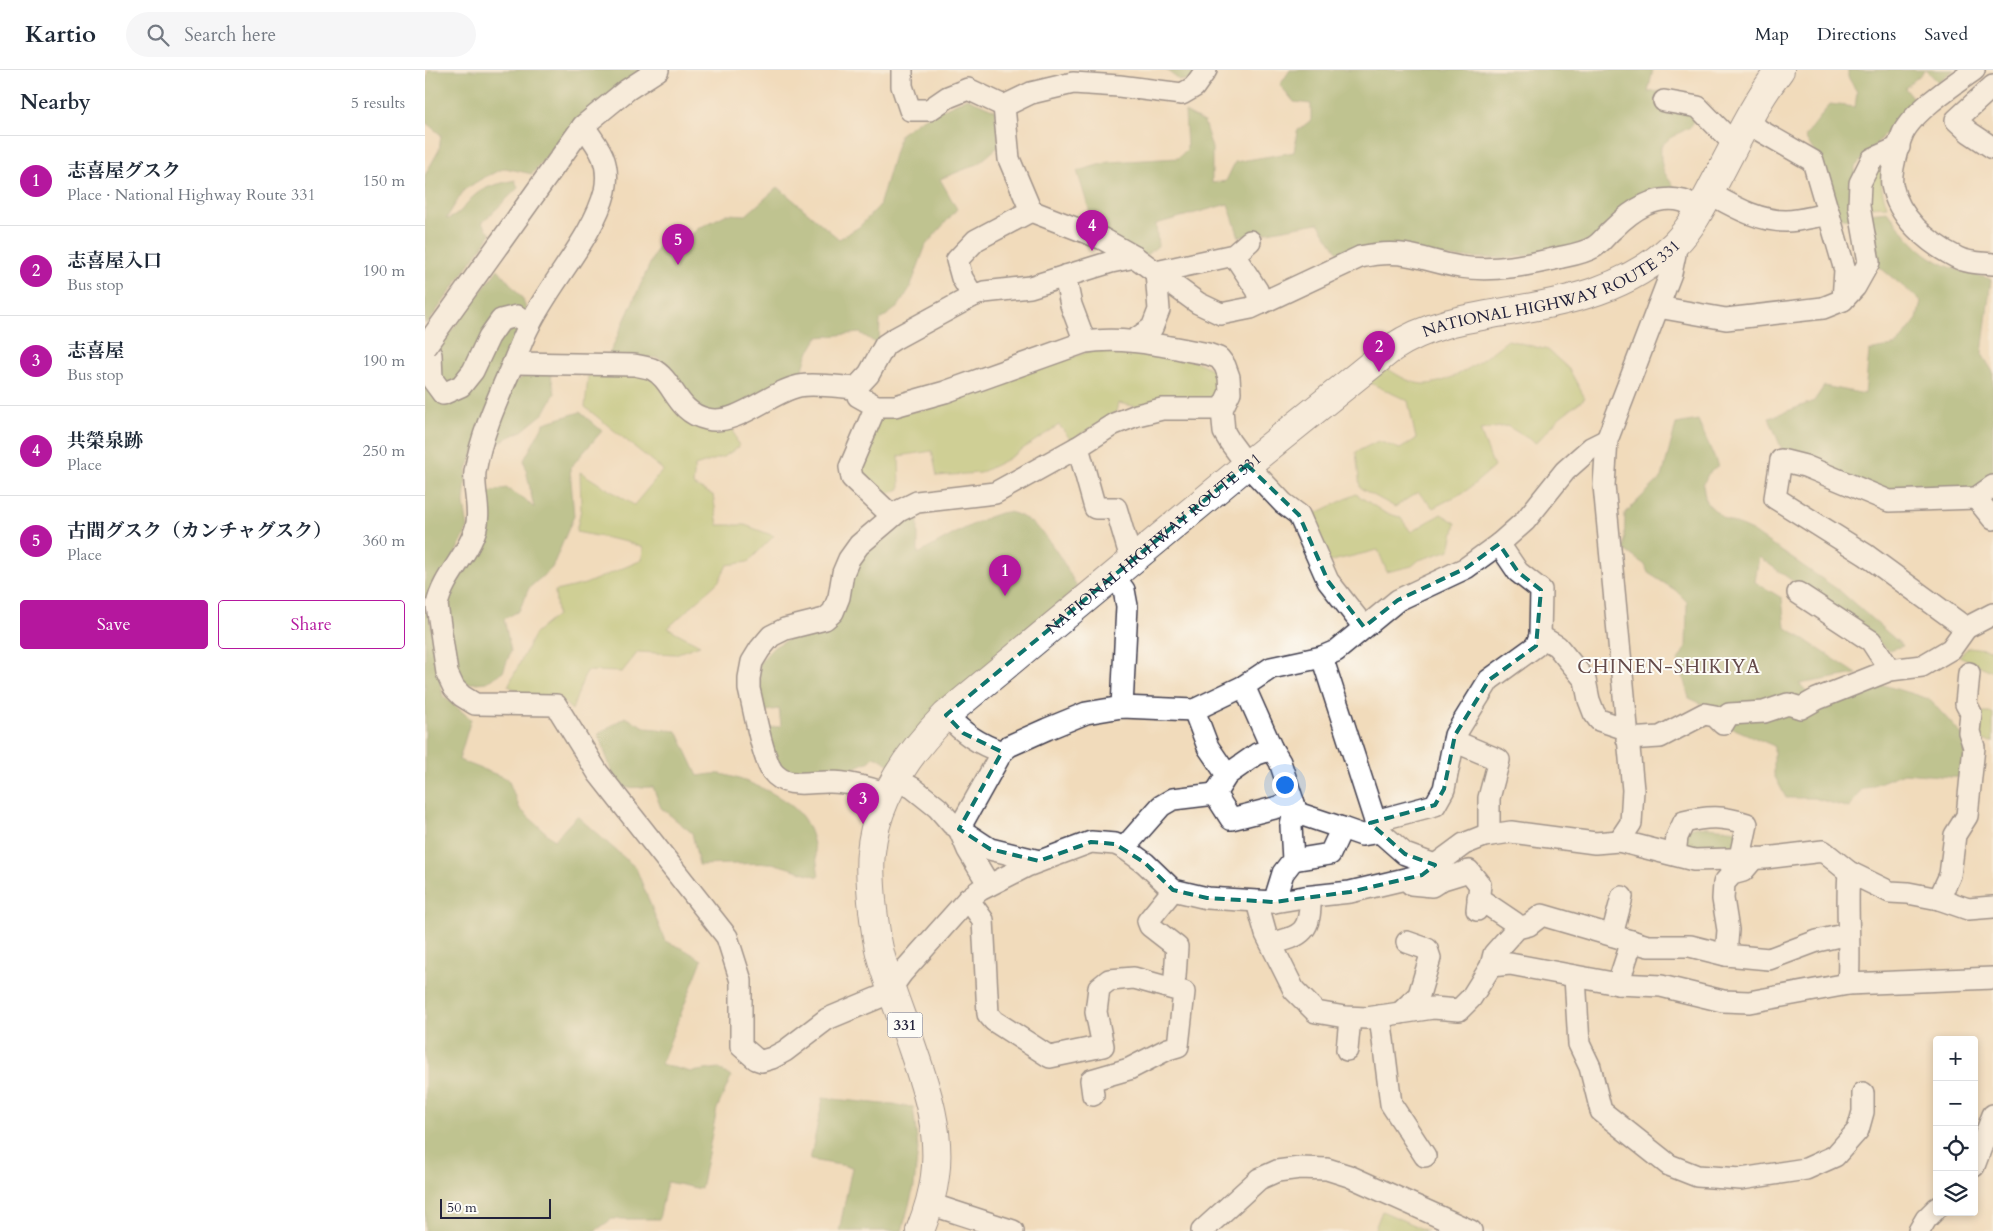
<!DOCTYPE html>
<html lang="en">
<head>
<meta charset="utf-8">
<style>
	body { margin:0; font-family:Cardo,"Noto Serif JP",serif; background:#f6f6f7; color:#1f2937 }
	.controls { position:absolute; right:15px; bottom:15px; display:grid; overflow:hidden; border-radius:5px; box-shadow:0 2px 8px #0003 }
	.controls button { width:45px; height:45px; display:grid; place-items:center; padding:0; border:0; border-bottom:1px solid #e0e1e3; background:#fff; color:#1f2937; font:25px sans-serif }
	.scale { position:absolute; left:15px; bottom:12px; width:111px; box-sizing:border-box; padding-left:5px; border:2px solid #22223b; border-top:0; font-size:14px; line-height:18px; white-space:nowrap; color:#22223b; -webkit-text-stroke:4px #fdfcf7; paint-order:stroke }
	.you { position:absolute; left:859px; top:714px; width:18px; height:18px; margin:-12px; border:4px solid #fff; border-radius:50%; background:#1a73e8; box-shadow:0 0 0 8px #1a73e833 }
	.badge { display:grid; place-items:center; width:32px; height:32px; border-radius:50%; background:#b5179e; color:#fff; font-size:16px; font-weight:700 }
	.pin { position:absolute; translate:-50% -41px; filter:drop-shadow(0 1px 2px #0008) }
	.pin::after { content:''; position:absolute; top:26px; width:18px; height:15px; background:inherit; clip-path:polygon(0 0,100% 0,50% 100%) }
	.list { margin:0; padding:0; list-style:none }
	h2 { display:flex; justify-content:space-between; align-items:center; height:65px; margin:0; padding:0 20px; font-size:21px }
	h2 small { font-size:16px; font-weight:400; color:#747a83 }
	.list li { display:grid; grid-template-columns:32px 1fr auto; gap:15px; align-items:center; box-sizing:border-box; height:90px; padding:0 20px; border-top:1px solid #e0e1e3 }
	.list b { display:block; font-size:19px; white-space:nowrap }
	.list p { margin:0; font-size:16px; white-space:nowrap; color:#747a83 }
	.list em { font-size:16px; font-style:normal; color:#747a83 }
	.actions { display:flex; gap:10px; padding:15px 20px }
	.actions a { flex:1; padding:11px 0; border:1px solid #b5179e; border-radius:5px; text-align:center; font-size:18px; color:#b5179e }
	.actions .main { background:#b5179e; color:#fff }
	.icon { flex:none; width:28px; height:28px; fill:none; stroke:currentColor; stroke-width:2; stroke-linecap:round; stroke-linejoin:round }
	.map { position:relative; flex:none; width:1568px; height:1161px; overflow:hidden }
	header { display:flex; align-items:center; gap:30px; box-sizing:border-box; height:70px; padding:0 25px; background:#fff; border-bottom:1px solid #e0e1e3 }
	header strong { font-size:24px }
	nav { display:flex; gap:28px; margin-inline-start:auto; font-size:18px }
	.search { width:350px; height:45px; background:#f6f6f7; display:flex; align-items:center; gap:12px; box-sizing:border-box; padding:0 18px; border-radius:28px; color:#747a83; font-size:19px }
	main { display:flex }
	aside { flex:1; background:#fff }
	.map>svg:first-child { display:block }
</style>
</head>
<body>
<header>
<strong>Kartio</strong>
<div class="search"><svg class="icon" aria-label="search" viewBox="0 0 24 24"><circle cx="10" cy="10" r="6"/><path d="M15 15l6 6"/></svg>Search here</div>
<nav><a>Map</a><a>Directions</a><a>Saved</a></nav>
</header>
<main>
<aside>
<h2>Nearby<small>5 results</small></h2>
<ul class="list">
<li><span class="badge">1</span><div><b>志喜屋グスク</b><p>Place · National Highway Route 331</p></div><em>150 m</em></li>
<li><span class="badge">2</span><div><b>志喜屋入口</b><p>Bus stop</p></div><em>190 m</em></li>
<li><span class="badge">3</span><div><b>志喜屋</b><p>Bus stop</p></div><em>190 m</em></li>
<li><span class="badge">4</span><div><b>共榮泉跡</b><p>Place</p></div><em>250 m</em></li>
<li><span class="badge">5</span><div><b>古間グスク（カンチャグスク）</b><p>Place</p></div><em>360 m</em></li>
</ul>
<div class="actions"><a class="main">Save</a><a>Share</a></div>
</aside>
<div class="map">
<svg width="1568" height="1161" viewBox="0 0 1568 1161">
	<rect width="100%" height="100%" fill="#fdfcf7"/>
	<filter id="ink" filterUnits="userSpaceOnUse"><feTurbulence type="fractalNoise" baseFrequency=".02" numOctaves="2"/><feDisplacementMap in="SourceGraphic" scale="10" xChannelSelector="R" yChannelSelector="G"/><feConvolveMatrix kernelMatrix="1 2 1 2 8 2 1 2 1" color-interpolation-filters="sRGB"/></filter>
	<filter id="wash" filterUnits="userSpaceOnUse"><feTurbulence type="fractalNoise" baseFrequency=".0096" numOctaves="4" result="noise"/><feDisplacementMap in="SourceGraphic" scale="20" xChannelSelector="R" yChannelSelector="G"/><feGaussianBlur stdDeviation="1.12" result="paint"/><feColorMatrix in="noise" values="0 0 0 0 0 0 0 0 0 0 0 0 0 0 0 0 0 1.4 0 .05"/><feComposite in="paint" operator="in"/></filter>
	<g filter="url(#wash)">
		<rect width="100%" height="100%" fill="#f1dbbb"/>
		<g fill="#a6c066" stroke="#647150">
			<path d="M 1452,95 L 1459,102 C 1454,115 1458,124 1462,136 L 1444,137 L 1444,106 Z"/>
			<path d="M 1083,270 L 1123,280 L 1144,299 L 1160,328 L 1135,347 L 1111,373 L 1082,356 L 1055,360 L 1069,397 L 1041,421 L 1008,438 L 993,422 L 970,437 L 935,418 L 931,382 L 953,371 L 975,379 L 991,369 L 983,331 L 943,312 L 963,299 C 974,306 988,315 1002,314 C 1033,311 1060,287 1083,270 Z"/>
			<path d="M 699,277 C 720,281 782,287 793,306 C 796,312 794,319 794,326 L 788,331 L 713,337 L 693,333 L 691,342 L 646,370 L 634,355 L 581,390 L 555,403 L 512,406 L 507,381 L 474,386 L 475,419 L 457,426 L 432,400 L 454,346 L 498,340 L 668,280 Z"/>
			<path d="M 189,302 L 224,307 L 307,356 L 314,377 L 298,387 L 270,396 L 268,415 L 288,425 L 293,455 L 320,455 L 349,466 L 323,492 L 302,495 L 294,511 L 243,558 L 275,575 L 250,584 L 213,582 L 197,602 L 161,601 L 147,640 L 132,626 L 107,627 L 83,616 L 110,563 L 132,545 L 130,521 L 160,514 L 217,490 L 218,478 L 202,472 L 151,462 L 156,439 L 155,402 L 209,435 L 238,400 L 160,337 L 163,306 Z"/>
			<path d="M 931,424 L 960,443 L 975,447 L 986,462 L 1016,444 L 1031,453 L 1025,480 L 994,490 L 987,496 L 962,502 L 953,480 L 903,492 L 883,447 Z"/>
			<path d="M 1544,577 L 1568,580 L 1568,602 L 1534,586 Z"/>
			<path d="M 1551,643 L 1568,643 L 1568,672 L 1554,670 Z"/>
			<path d="M 957,1141 L 1002,1161 L 949,1161 Z"/>
		</g>
		<g fill="#84a65b" stroke="#53644b">
			<path d="M 3,0 L 215,0 L 157,44 L 107,104 L 80,98 L 58,108 L 39,120 L 21,149 C 35,147 39,134 50,125 C 60,116 77,113 90,110 L 93,118 L 57,153 L 66,164 L 3,253 L 0,253 L 0,105 L 14,80 L 16,65 L 0,52 L 0,22 Z"/>
			<path d="M 741,0 L 773,0 L 765,11 L 754,10 Z"/>
			<path d="M 865,0 L 1228,0 L 1223,22 L 1237,21 L 1272,31 L 1267,56 L 1245,68 L 1236,76 C 1235,100 1239,104 1254,122 L 1231,118 L 1206,129 L 1167,170 L 1135,180 L 1084,188 L 916,187 L 893,153 L 814,167 L 803,134 L 731,154 L 733,176 L 720,186 L 670,159 L 652,101 L 684,92 L 753,88 L 762,79 L 760,42 L 779,52 L 787,78 L 787,113 L 801,111 L 810,92 L 869,82 L 872,61 L 886,50 L 886,34 L 869,32 L 855,15 Z"/>
			<path d="M 1423,0 L 1529,0 L 1513,12 L 1501,0 L 1480,18 L 1490,31 L 1430,97 L 1427,130 L 1429,150 L 1413,147 L 1396,93 L 1380,67 L 1405,34 L 1430,37 L 1432,22 L 1423,7 Z"/>
			<path d="M 542,28 L 570,40 L 574,76 L 553,94 L 515,109 L 532,139 L 501,175 L 485,218 L 473,237 L 455,250 L 454,275 L 435,263 L 393,267 L 382,285 L 375,310 L 309,339 L 283,344 L 267,336 L 248,307 L 234,288 L 214,287 L 183,287 L 233,176 L 255,177 L 272,159 L 302,144 L 321,145 L 353,117 L 414,169 L 434,157 L 454,136 L 475,64 L 495,50 Z"/>
			<path d="M 1462,141 C 1475,157 1489,177 1507,188 C 1524,199 1547,204 1566,209 L 1557,284 L 1568,302 L 1568,406 L 1549,420 L 1465,423 L 1357,380 L 1344,348 L 1389,331 L 1399,316 L 1440,324 L 1444,281 L 1472,275 L 1492,249 L 1496,231 L 1453,196 L 1443,143 Z"/>
			<path d="M 73,199 L 98,229 L 103,245 L 42,399 L 39,433 L 43,458 L 3,538 L 18,626 L 46,649 L 34,690 L 83,709 L 95,739 L 129,770 L 152,746 L 211,798 L 240,871 L 257,878 L 277,890 L 236,994 L 266,1002 L 293,998 L 306,1007 L 292,1039 L 276,1119 L 242,1112 L 234,1149 L 187,1149 L 170,1161 L 0,1161 L 0,296 Z"/>
			<path d="M 125,302 L 130,323 L 119,343 L 97,361 L 70,374 L 87,314 L 103,304 Z"/>
			<path d="M 155,342 L 177,361 L 145,398 L 149,446 L 127,498 L 104,518 L 94,541 L 79,549 L 86,581 L 78,602 L 62,612 L 38,614 L 28,599 L 20,534 L 56,424 L 81,418 L 100,429 L 109,438 L 99,390 L 119,353 Z"/>
			<path d="M 1273,350 L 1293,396 L 1283,404 L 1278,415 L 1281,432 L 1298,448 L 1327,461 L 1415,521 L 1478,576 L 1464,580 L 1334,487 L 1330,512 L 1357,528 L 1360,557 L 1432,604 L 1374,614 L 1389,626 L 1292,641 L 1264,628 L 1253,590 L 1261,577 L 1262,532 L 1250,520 L 1223,503 L 1220,495 L 1199,480 L 1200,443 L 1237,407 L 1251,354 Z"/>
			<path d="M 493,441 L 493,484 C 510,475 568,440 584,442 C 616,448 638,491 652,517 L 466,695 L 450,686 L 445,691 L 413,705 L 370,709 L 357,701 L 340,659 L 356,656 L 354,639 L 335,642 L 334,593 L 349,577 L 367,567 L 404,557 L 432,489 L 449,471 Z"/>
			<path d="M 1452,613 L 1504,629 L 1540,668 L 1538,708 L 1479,703 L 1436,720 L 1424,738 L 1389,728 L 1361,728 L 1349,705 L 1349,676 L 1305,657 L 1309,649 Z"/>
			<path d="M 200,647 L 222,658 L 252,661 L 273,706 C 280,705 289,703 296,704 C 320,709 365,727 379,749 C 390,766 391,787 394,807 L 347,793 L 274,795 L 267,763 L 236,738 L 228,717 L 193,718 L 173,664 Z"/>
			<path d="M 1271,756 L 1316,760 L 1307,783 L 1256,780 L 1263,759 Z"/>
			<path d="M 398,1028 L 488,1037 L 493,1078 L 489,1117 L 477,1161 L 414,1161 L 427,1097 L 385,1090 Z"/>
		</g>
	</g>
	<g filter="url(#ink)">
		<g fill="none" stroke-linecap="round" stroke-linejoin="round">
			<g stroke="#413e4e" stroke-width="24">
				<g id="minor">
					<path d="M 477,0 L 477,16 L 485,40 L 504,40 L 523,27 L 543,19 L 579,36"/>
					<path d="M 781,0 L 769,17 L 757,24 L 694,16 L 648,13 L 606,23 L 579,36 L 584,89 L 606,141 L 678,169 L 710,187 L 773,233 L 796,244 L 826,238 L 935,187 C 978,177 996,190 1035,197 C 1069,202 1104,195 1137,187 C 1147,185 1159,183 1169,177 C 1176,173 1182,164 1188,159 C 1207,140 1230,124 1258,131 C 1264,133 1270,137 1275,140"/>
					<path d="M 1549,0 C 1528,15 1489,41 1478,63 C 1473,74 1465,103 1467,115 C 1473,147 1503,173 1531,187 C 1541,193 1557,193 1568,194"/>
					<path d="M 1568,16 L 1531,50 L 1544,62 L 1568,78"/>
					<path d="M 1239,31 L 1273,37 L 1310,75"/>
					<path d="M 1323,48 L 1334,60 L 1388,91 L 1420,200 L 1418,230"/>
					<path d="M 158,56 C 174,77 186,92 180,121 C 169,166 124,214 104,256 C 98,267 94,280 89,291 C 74,326 56,364 50,402 C 48,420 56,441 51,458 C 43,486 18,506 12,535 L 22,603 L 29,618 L 37,626 L 50,634 L 131,635 L 173,703 L 302,867 L 316,911 L 316,976 L 331,989 L 337,991 L 347,988 L 360,981 L 402,949 L 462,924 L 477,903 L 543,829 L 555,820 L 602,796 L 666,772 L 690,774 L 699,778 L 720,793 L 748,820 L 782,828 L 849,832 L 879,827 L 925,822 L 997,805 L 1039,774 L 1059,766 L 1086,762 L 1170,773 L 1194,771 L 1206,753 L 1208,720 L 1179,415 L 1182,370 L 1246,203 L 1250,184 L 1249,174"/>
					<path d="M 1284,123 C 1308,136 1332,151 1361,151 C 1375,151 1390,146 1404,144"/>
					<path d="M 74,174 L 158,56 L 202,20 L 233,0"/>
					<path d="M 809,185 L 832,220 L 837,233"/>
					<path d="M 710,187 L 686,192 L 605,217 L 559,222 L 548,226 L 469,269 L 460,275 L 444,304 L 431,318 L 433,326 L 451,336 L 470,336 L 520,322 L 660,272 C 702,266 742,277 783,284 L 794,288 L 800,296 L 804,307 L 805,322 L 797,339 L 799,362 L 805,372 L 822,395 L 858,433 L 874,445 L 903,511 L 939,557"/>
					<path d="M 640,206 L 646,235 L 660,272"/>
					<path d="M 548,226 L 537,208 L 532,190 L 551,170 L 606,141"/>
					<path d="M 1233,237 L 1301,249 L 1398,238 L 1418,230 L 1430,217 L 1444,192 L 1434,136 L 1435,113 L 1447,89 L 1474,77"/>
					<path d="M 0,269 L 6,285 L 7,309 L 18,324 L 36,316 L 48,301 L 64,267 L 76,250 L 92,246 L 104,255"/>
					<path d="M 708,271 L 727,258 L 734,240 L 731,202 L 809,185 L 825,171"/>
					<path d="M 89,293 L 209,295 C 214,296 222,297 227,299 C 250,311 250,342 282,349 C 312,356 345,322 374,316 C 390,313 415,317 431,318"/>
					<path d="M 451,336 L 425,397 L 427,408 L 467,446"/>
					<path d="M 653,377 L 670,438 L 691,438 L 707,492"/>
					<path d="M 1568,416 L 1551,428 L 1568,449"/>
					<path d="M 689,507 L 699,520 L 702,536 L 697,637"/>
					<path d="M 1373,523 L 1446,571 L 1465,600"/>
					<path d="M 1541,558 L 1441,485 L 1350,428 L 1356,390 L 1380,396 L 1464,431 L 1551,428"/>
					<path d="M 1115,566 L 1132,576 L 1160,610 L 1164,630 L 1169,643 L 1174,650 L 1201,659"/>
					<path d="M 897,587 L 950,751 L 955,762 L 980,784 L 1010,795"/>
					<path d="M 819,616 L 847,679 L 855,692 L 870,737 L 866,756 L 868,790 L 858,803 L 849,832"/>
					<path d="M 769,640 L 783,677 L 802,705"/>
					<path d="M 521,645 C 538,663 553,674 577,682 L 584,676 L 622,659 L 661,643 L 697,637 L 769,640 L 819,616 L 846,598 L 897,587 L 911,581 L 973,530 L 1041,498 L 1074,474 L 1100,451 L 1140,401 L 1166,378 L 1182,370"/>
					<path d="M 1202,669 L 1235,667 L 1279,644 L 1290,646 L 1298,654 L 1304,644 L 1339,642 L 1363,634 L 1376,638 L 1392,629 L 1465,600 L 1497,596 L 1526,579 L 1541,558 L 1568,544"/>
					<path d="M 1029,671 L 1074,690 L 1064,728 L 1064,765"/>
					<path d="M 847,679 L 832,684 L 802,705 L 790,724 L 806,749 L 869,733"/>
					<path d="M 471,709 L 488,718 L 513,738 L 527,754 L 565,779 L 614,791"/>
					<path d="M 462,724 C 445,718 423,712 405,712 C 386,711 361,720 347,701 C 337,686 329,639 324,619 L 324,608 L 327,592 L 335,579 L 346,566 L 360,559 L 400,549 L 408,542 L 414,527 L 418,503 L 424,489 L 434,475 L 474,441 L 492,432 L 570,423 L 653,377 L 689,354 L 712,345 L 737,339 L 797,339"/>
					<path d="M 869,742 L 917,758"/>
					<path d="M 950,751 L 1010,735 L 1019,719 L 1030,665 L 1064,610 L 1111,576 L 1115,566 L 1116,520 L 1093,502 L 1074,474"/>
					<path d="M 1194,771 L 1269,790 L 1340,788 L 1398,781 L 1424,802 L 1465,822 L 1483,823 L 1514,829 L 1525,805 L 1530,765 L 1542,746 L 1549,677 L 1544,662 L 1546,643 L 1541,634 L 1544,603"/>
					<path d="M 699,778 L 736,736 L 748,729 L 790,724"/>
					<path d="M 1250,784 L 1252,767 L 1259,752 C 1283,746 1298,746 1322,754 L 1315,787"/>
					<path d="M 1329,788 L 1318,801 L 1307,804 L 1299,813 L 1298,829 L 1303,860 L 1301,885 L 1344,889 L 1392,871 L 1423,864"/>
					<path d="M 868,790 L 905,784 L 917,758 L 937,765 L 955,762"/>
					<path d="M 986,814 L 1007,816 L 1018,809 L 1044,801 L 1055,815 L 1052,840"/>
					<path d="M 564,815 L 543,780 L 534,759 L 577,682"/>
					<path d="M 1053,828 L 1090,853 L 1092,858"/>
					<path d="M 543,829 L 558,850 L 563,944 L 569,951 L 625,987 L 678,976 L 671,942 L 674,918 L 684,910 L 709,908 L 759,922 L 753,976 L 743,979 L 704,999 L 666,1010 L 668,1025"/>
					<path d="M 1514,829 L 1543,839 L 1568,837"/>
					<path d="M 832,832 L 841,864 L 869,920 L 891,942 L 920,947 L 942,948 L 1008,938 L 1034,940 L 1046,928 L 1066,896 L 1085,894 L 1193,914 L 1236,916 L 1298,931 L 1324,932 L 1423,914 L 1568,908"/>
					<path d="M 1187,865 L 1197,827"/>
					<path d="M 846,873 C 878,867 886,860 885,827"/>
					<path d="M 1066,896 L 1069,884 L 1092,858 L 1104,855 L 1117,845 L 1223,876 L 1265,876 L 1301,885"/>
					<path d="M 1150,907 L 1154,974 L 1165,997 L 1176,1041 L 1244,1095 L 1272,1106 L 1316,1109 L 1381,1099 L 1410,1086 L 1433,1060 L 1438,1042 L 1438,1023"/>
					<path d="M 1193,914 L 1207,871"/>
					<path d="M 1423,914 C 1426,876 1421,839 1424,802"/>
					<path d="M 747,918 L 750,907 L 752,877 L 725,856 L 723,851 L 748,820"/>
					<path d="M 975,943 L 994,925 L 1005,888 L 1002,879 L 982,872"/>
					<path d="M 955,946 L 966,1034 L 1000,1086"/>
					<path d="M 922,980 L 925,948"/>
					<path d="M 1549,1096 L 1568,1045"/>
					<path d="M 505,1134 L 588,1161"/>
					<path d="M 777,1161 L 834,1109 L 852,1101 L 875,1098 L 902,1099 L 924,1106 L 1046,1161"/>
					<path d="M 1494,1161 L 1501,1149 L 1512,1138"/>
				</g>
			</g>
			<g stroke="#413e4e" stroke-width="30">
				<g id="highway">
					<path id="s1" d="M 495,1161 C 502,1143 508,1125 510,1106 C 516,1063 502,1020 488,980 C 478,950 465,919 456,887 C 451,869 449,850 447,831 C 446,815 444,799 446,782 C 451,729 484,682 521,645 L 822,395 L 967,278 C 1003,254 1043,248 1085,241 C 1145,231 1204,219 1250,174 C 1267,157 1278,135 1289,114 C 1310,75 1328,35 1355,0"/>
				</g>
			</g>
			<use href="#minor" stroke="#fff" stroke-width="21"/>
			<use href="#highway" stroke="#fff" stroke-width="28"/>
			<g stroke="#413e4e" stroke-width="24" stroke-linecap="butt">
				<path id="minor-bridge" d="M 0,277 L 74,174"/>
			</g>
			<use href="#minor-bridge" stroke="#fff" stroke-width="21"/>
		</g>
	</g>
	<path d="M0 0H1568V1161H0ZM 822,395 L 874,445 L 903,511 L 939,557 L 973,530 L 1041,498 L 1074,474 L 1093,502 L 1116,520 L 1111,576 L 1064,610 L 1030,665 L 1019,719 L 1010,735 L 945,753 L 980,784 L 1010,795 L 997,805 L 925,822 L 849,832 L 782,828 L 748,820 L 720,793 L 690,774 L 666,772 L 614,791 L 565,779 L 534,759 L 577,682 L 538,663 L 521,645 Z" fill="#f1dbbb" fill-opacity=".55" fill-rule="evenodd"/>
	<path fill="none" stroke="#0f766e" stroke-width="4" stroke-dasharray="10 6" stroke-linejoin="round" d="M 822,395 L 874,445 L 903,511 L 939,557 L 973,530 L 1041,498 L 1074,474 L 1093,502 L 1116,520 L 1111,576 L 1064,610 L 1030,665 L 1019,719 L 1010,735 L 945,753 L 980,784 L 1010,795 L 997,805 L 925,822 L 849,832 L 782,828 L 748,820 L 720,793 L 690,774 L 666,772 L 614,791 L 565,779 L 534,759 L 577,682 L 538,663 L 521,645 Z"/>
	<g text-anchor="middle" stroke-width="4" stroke-linejoin="round" paint-order="stroke">
		<rect fill="#fdfcf7" stroke="#646373" stroke-width="1" x="462.5" y="942.5" width="35" height="25" rx="4"/>
		<g font-size="15" font-weight="bold" fill="#22223b">
			<text x="480" y="960">331</text>
		</g>
		<g font-size="16" fill="#22223b" stroke="#fdfcf7">
			<text dy="6" stroke="none"><textPath href="#s1" startOffset="1299">NATIONAL HIGHWAY ROUTE 331</textPath></text>
			<text dy="6" stroke="none"><textPath href="#s1" startOffset="819">NATIONAL HIGHWAY ROUTE 331</textPath></text>
		</g>
		<g font-size="19" letter-spacing="1" fill="#654b4b" stroke="#fdfcf7">
			<text x="1244" y="603">CHINEN-SHIKIYA</text>
		</g>
	</g>
</svg>
<div class="controls">
<button>+</button>
<button>−</button>
<button><svg class="icon" aria-label="locate" viewBox="0 0 24 24"><circle cx="12" cy="12" r="6"/><path d="M12 2v4M12 18v4M2 12h4M18 12h4"/></svg></button>
<button><svg class="icon" aria-label="layers" viewBox="0 0 24 24"><path d="M12 4l9 5-9 5-9-5zM3 14l9 5 9-5"/></svg></button>
</div>
<div class="scale">50 m</div>
<div class="you"></div>
<div class="pin badge" style="left:580px;top:526px">1</div>
<div class="pin badge" style="left:954px;top:302px">2</div>
<div class="pin badge" style="left:438px;top:754px">3</div>
<div class="pin badge" style="left:667px;top:181px">4</div>
<div class="pin badge" style="left:253px;top:195px">5</div>
</div>
</main>
</body>
</html>
